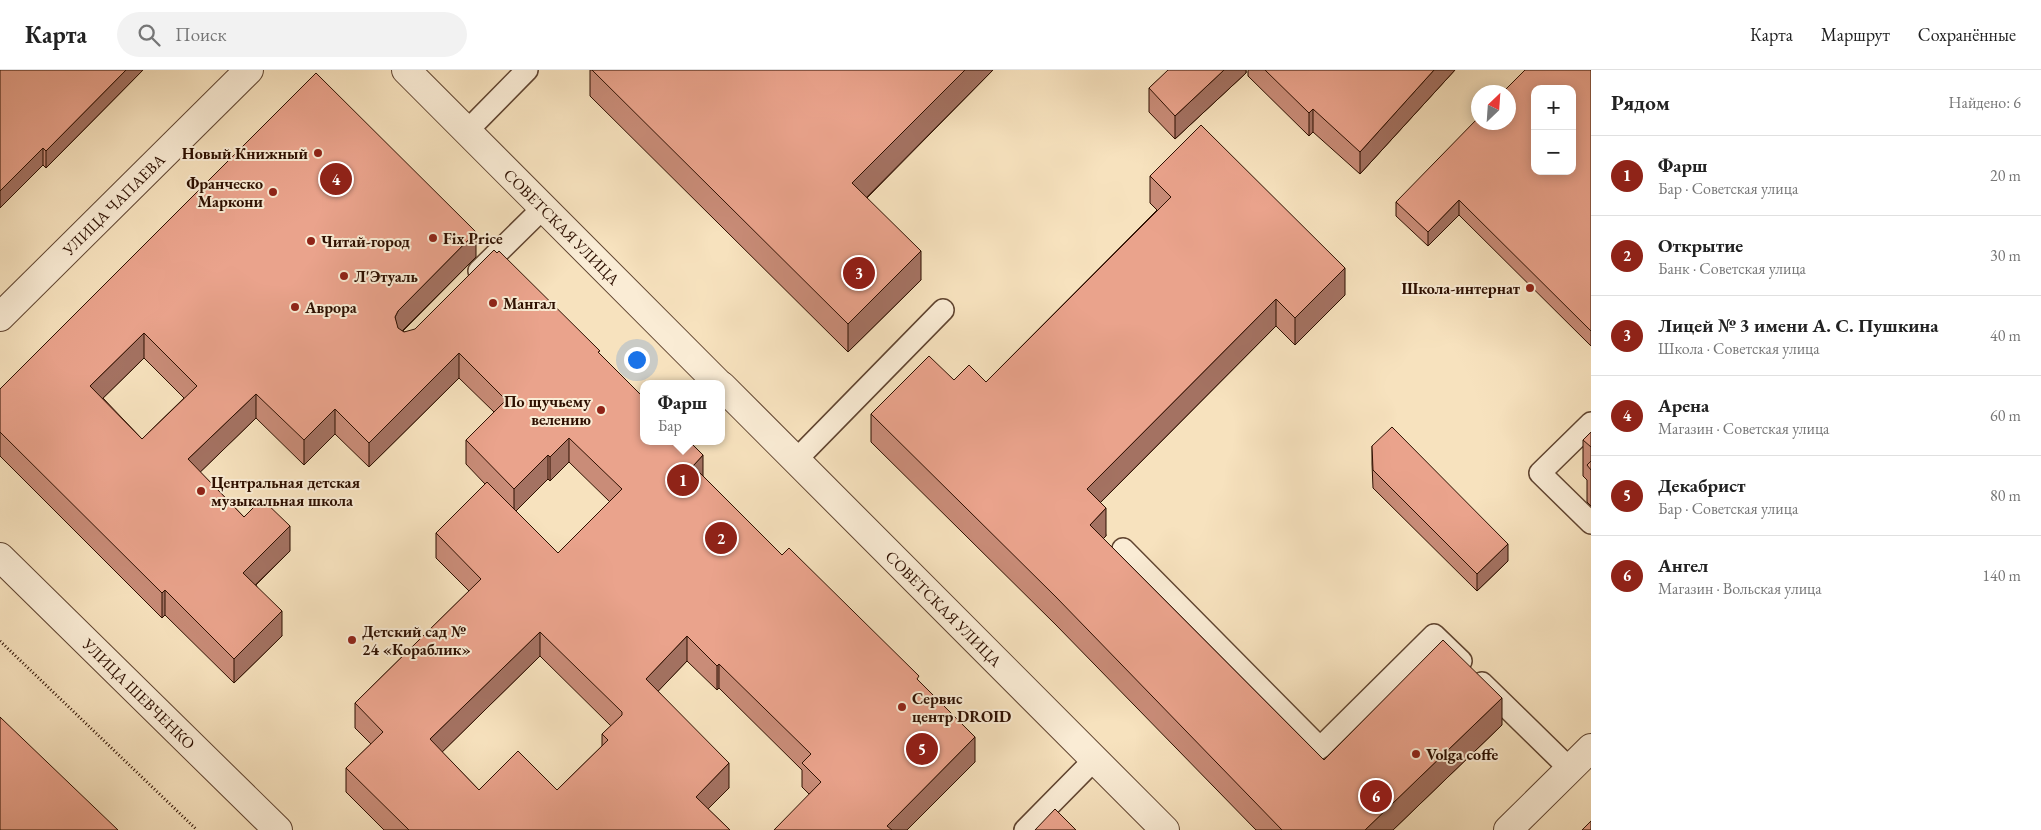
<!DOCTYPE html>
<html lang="ru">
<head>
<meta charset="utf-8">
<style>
	body { margin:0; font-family:"EB Garamond",serif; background:#f2f2f2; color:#222 }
	.controls { position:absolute; right:15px; top:15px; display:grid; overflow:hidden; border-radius:10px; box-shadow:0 2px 12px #0003 }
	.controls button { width:45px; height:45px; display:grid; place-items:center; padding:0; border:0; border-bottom:1px solid #e0e0e0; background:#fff; color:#222; font:25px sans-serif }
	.compass { position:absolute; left:1471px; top:15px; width:45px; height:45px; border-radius:50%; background:#fff; box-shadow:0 2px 12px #0003; rotate:25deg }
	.you { position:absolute; left:636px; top:289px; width:18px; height:18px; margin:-12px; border:4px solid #fff; border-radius:50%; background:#1a73e8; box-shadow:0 0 0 8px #1a73e833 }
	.badge { display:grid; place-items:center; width:32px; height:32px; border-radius:50%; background:#8f2418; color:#fff; font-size:16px; font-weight:700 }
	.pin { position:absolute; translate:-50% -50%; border:2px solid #fff; box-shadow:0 1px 5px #0006 }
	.popup { position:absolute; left:640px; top:310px; width:85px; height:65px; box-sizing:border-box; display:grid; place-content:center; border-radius:10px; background:#fff; filter:drop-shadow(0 1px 4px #0005); font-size:16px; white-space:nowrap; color:#767676 }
	.popup b { font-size:19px; color:#222 }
	.popup::after { content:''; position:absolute; left:50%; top:100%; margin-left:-10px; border:10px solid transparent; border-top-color:#fff }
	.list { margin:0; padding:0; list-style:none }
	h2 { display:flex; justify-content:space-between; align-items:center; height:65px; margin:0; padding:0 20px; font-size:21px }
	h2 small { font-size:16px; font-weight:400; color:#767676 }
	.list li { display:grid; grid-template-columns:32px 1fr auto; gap:15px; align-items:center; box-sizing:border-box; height:80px; padding:0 20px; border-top:1px solid #e0e0e0 }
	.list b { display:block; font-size:19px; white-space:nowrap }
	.list p { margin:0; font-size:16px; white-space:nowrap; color:#767676 }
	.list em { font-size:16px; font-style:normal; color:#767676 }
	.icon { flex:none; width:28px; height:28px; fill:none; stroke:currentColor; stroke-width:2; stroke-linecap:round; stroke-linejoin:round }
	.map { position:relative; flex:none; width:1591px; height:760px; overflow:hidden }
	header { display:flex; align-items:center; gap:30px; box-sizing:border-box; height:70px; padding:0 25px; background:#fff; border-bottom:1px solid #e0e0e0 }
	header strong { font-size:24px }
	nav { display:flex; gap:28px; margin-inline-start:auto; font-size:18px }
	.search { width:350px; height:45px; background:#f2f2f2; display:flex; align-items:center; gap:12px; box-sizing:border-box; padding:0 18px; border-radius:28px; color:#767676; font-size:19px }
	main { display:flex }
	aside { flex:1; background:#fff }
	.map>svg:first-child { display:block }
</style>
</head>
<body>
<header>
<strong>Карта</strong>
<div class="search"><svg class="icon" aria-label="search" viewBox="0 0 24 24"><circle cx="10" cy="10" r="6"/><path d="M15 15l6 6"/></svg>Поиск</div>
<nav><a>Карта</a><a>Маршрут</a><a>Сохранённые</a></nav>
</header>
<main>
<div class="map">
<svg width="1591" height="760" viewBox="0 0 1591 760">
	<rect width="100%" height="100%" fill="#f7e2be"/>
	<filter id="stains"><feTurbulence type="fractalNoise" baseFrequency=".004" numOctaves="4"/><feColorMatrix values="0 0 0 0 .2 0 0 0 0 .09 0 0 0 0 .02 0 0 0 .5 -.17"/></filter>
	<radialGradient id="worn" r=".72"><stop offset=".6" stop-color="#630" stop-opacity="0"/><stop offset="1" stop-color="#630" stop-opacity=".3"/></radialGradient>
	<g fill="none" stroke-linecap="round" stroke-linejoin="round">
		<g stroke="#604430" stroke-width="24">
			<g id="service">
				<path d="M 467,61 L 527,0"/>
				<path d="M 479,201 L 543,138"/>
				<path d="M 1591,353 L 1540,403 L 1591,453"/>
				<path d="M 796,390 L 943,240"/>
				<path d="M 1123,479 L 1320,678 L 1434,565 L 1461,591"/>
				<path d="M 1482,613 L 1570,699"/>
				<path d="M 1025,760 L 1095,689"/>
			</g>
		</g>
		<g stroke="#604430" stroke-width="30">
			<g id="minor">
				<path id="s1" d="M 406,0 L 719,314"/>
				<path id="s2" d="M 722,316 L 1165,760"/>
				<path id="s3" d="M 0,487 L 278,760"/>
				<path d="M 1508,760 L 1591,678"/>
			</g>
		</g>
		<g stroke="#604430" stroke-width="30">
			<g id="tertiary">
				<path id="s4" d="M 0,247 L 249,0"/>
			</g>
		</g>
		<path stroke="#2d0f00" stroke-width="3" stroke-dasharray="1 2.5" stroke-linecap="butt" d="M 0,571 L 197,760"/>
		<use href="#service" stroke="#faecd5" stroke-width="21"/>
		<use href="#minor" stroke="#faecd5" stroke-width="28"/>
		<use href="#tertiary" stroke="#faecd5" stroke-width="28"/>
	</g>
	<g fill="#c98c78" stroke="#2d0f00" fill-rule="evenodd">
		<path d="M 0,0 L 143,0 L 46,98 L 43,95 L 0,138 Z"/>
		<path d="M 590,0 L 993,0 L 867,128 L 921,210 L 848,282 L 590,26 Z"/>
		<path d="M 1167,0 L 1246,0 L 1246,3 L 1175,69 L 1149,42 L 1149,18 L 1168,1 Z"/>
		<path d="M 1248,0 L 1455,0 L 1360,104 L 1313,62 L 1309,66 L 1248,6 Z"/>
		<path d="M 1591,0 L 1591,276 L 1459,145 L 1428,176 L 1396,146 L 1396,132 Z"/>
		<path d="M 316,3 L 476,187 L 403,261 L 404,262 L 600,284 L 703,407 L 782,485 L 919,611 L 975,692 L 809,724 L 802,717 L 802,700 L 719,618 L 717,620 L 687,591 L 658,621 L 729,718 L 708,739 L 730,760 L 384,760 L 346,722 L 346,698 L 371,674 L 355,658 L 355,633 L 469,521 L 436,488 L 436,463 L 485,414 L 466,394 L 466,370 L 494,342 L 459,308 L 369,397 L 335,364 L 304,395 L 256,348 L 200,402 L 244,447 L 290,481 L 256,515 L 282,566 L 234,613 L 165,545 L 162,548 L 0,386 L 0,319 ZM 144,288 L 184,328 L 142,369 L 103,328 ZM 569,392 L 610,432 L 558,483 L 516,441 L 548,409 L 550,411 ZM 540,586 L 611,656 L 602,664 L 602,676 L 557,720 L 479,720 L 442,682 Z"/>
		<path d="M 1150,106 L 1345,225 L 1295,275 L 1276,256 L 1100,433 L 1106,466 L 1103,468 L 1324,690 L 1502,655 L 1393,760 L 1256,760 L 1056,555 L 871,372 L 871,344 L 954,310 L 986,312 L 1157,140 L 1150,133 Z"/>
		<path d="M 1591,362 L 1591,436 L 1587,432 L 1587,410 L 1583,406 L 1583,370 Z"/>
		<path d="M 1372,376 L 1508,491 L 1477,521 L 1373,418 L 1372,394 Z"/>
	</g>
	<g fill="#a47262" stroke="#2d0f00">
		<path d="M 126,0 L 143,0 L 46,98 L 46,81 Z"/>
		<path d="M 965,0 L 993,0 L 852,142 L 852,113 Z"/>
		<path d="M 1224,0 L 1246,0 L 1246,3 L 1175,69 L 1175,46 Z"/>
		<path d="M 1434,0 L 1455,0 L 1360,104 L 1360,82 Z"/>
		<path d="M 1313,39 L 1313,62 L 1309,66 L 1309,43 Z"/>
		<path d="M 43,78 L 43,95 L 0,138 L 0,121 Z"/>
		<path d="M 1459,130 L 1459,145 L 1428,176 L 1428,162 Z"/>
		<path d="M 476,162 L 476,187 L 398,265 L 395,247 L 398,241 Z"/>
		<path d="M 921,181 L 921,210 L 848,282 L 848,254 Z"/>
		<path d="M 1345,198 L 1345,225 L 1295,275 L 1295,248 Z"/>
		<path d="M 1276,229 L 1276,256 L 1087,446 L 1087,419 Z"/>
		<path d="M 144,263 L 144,288 L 90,341 L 90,316 Z"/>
		<path d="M 459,283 L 459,308 L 369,397 L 369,373 Z"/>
		<path d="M 256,324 L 256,348 L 188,414 L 188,389 Z"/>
		<path d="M 335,339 L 335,364 L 304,395 L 304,370 Z"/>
		<path d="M 569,368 L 569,392 L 550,411 L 550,387 Z"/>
		<path d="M 548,385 L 548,409 L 514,443 L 514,419 Z"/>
		<path d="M 703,385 L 703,410 L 693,396 Z"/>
		<path d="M 1106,438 L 1106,466 L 1090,482 L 1090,455 Z"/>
		<path d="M 290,456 L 290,481 L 243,527 L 243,503 Z"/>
		<path d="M 1508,474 L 1508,491 L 1477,521 L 1477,504 Z"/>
		<path d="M 165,520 L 165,545 L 162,548 L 162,523 Z"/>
		<path d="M 282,541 L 282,566 L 234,613 L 234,589 Z"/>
		<path d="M 540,562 L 540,586 L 430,694 L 430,669 Z"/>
		<path d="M 687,566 L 687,591 L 646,634 L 646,609 Z"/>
		<path d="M 719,594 L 719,618 L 717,620 L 717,596 Z"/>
		<path d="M 1502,628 L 1502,655 L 1393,760 L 1365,760 Z"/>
		<path d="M 975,667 L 975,692 L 907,760 L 887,760 L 887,756 Z"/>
		<path d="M 729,693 L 729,718 L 696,751 L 696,727 Z"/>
	</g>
	<g fill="#eaa38c" stroke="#2d0f00" fill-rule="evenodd">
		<path d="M 0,0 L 126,0 L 46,81 L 43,78 L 0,121 Z"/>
		<path d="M 592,0 L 965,0 L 852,113 L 921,181 L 848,254 Z"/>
		<path d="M 1168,0 L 1224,0 L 1175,46 L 1149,18 Z"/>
		<path d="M 1265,0 L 1434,0 L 1360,82 L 1313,39 L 1309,43 Z"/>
		<path d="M 1525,0 L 1591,0 L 1591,261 L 1459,130 L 1428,162 L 1396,132 L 1478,48 L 1478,52 L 1508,52 L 1508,22 L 1503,22 ZM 1535,19 L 1572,19 L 1572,101 L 1535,101 Z"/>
		<path d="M 316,3 L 476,162 L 398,241 L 395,247 L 398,258 L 404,262 L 415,259 L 494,180 L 497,183 L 499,181 L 600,281 L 598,282 L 644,328 L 644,371 L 689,371 L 703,385 L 693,396 L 782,485 L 789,478 L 919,606 L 917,609 L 975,667 L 887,756 L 892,760 L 774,760 L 821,712 L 802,693 L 811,684 L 719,594 L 717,596 L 687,566 L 646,609 L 729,693 L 696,727 L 730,760 L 409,760 L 346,698 L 383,662 L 355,633 L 481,509 L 436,463 L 487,412 L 558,483 L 622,419 L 569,368 L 550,387 L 548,385 L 514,419 L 466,370 L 506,330 L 459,283 L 369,373 L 335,339 L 304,370 L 256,324 L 188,389 L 244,447 L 262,429 L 290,456 L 243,503 L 282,541 L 234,589 L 165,520 L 162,523 L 0,362 L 0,319 ZM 144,263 L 197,316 L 142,369 L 90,316 ZM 540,562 L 622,642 L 622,645 L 602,664 L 608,670 L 557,720 L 518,681 L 479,720 L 430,669 Z"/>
		<path d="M 1201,55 L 1345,198 L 1295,248 L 1276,229 L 1087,419 L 1106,438 L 1090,455 L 1324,690 L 1443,570 L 1502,628 L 1365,760 L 1282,760 L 1056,527 L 871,344 L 929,286 L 954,310 L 969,295 L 986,312 L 1171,127 L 1150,106 Z"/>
		<path d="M 1392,357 L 1508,474 L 1477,504 L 1373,400 L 1372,376 Z"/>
		<path d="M 1591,362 L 1591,377 L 1583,370 Z"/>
		<path d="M 1591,391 L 1591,400 L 1587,395 Z"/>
		<path d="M 0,647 L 118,760 L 0,760 Z"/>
		<path d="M 1055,739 L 1076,760 L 1035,760 Z"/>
		<path d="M 1591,751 L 1591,760 L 1582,760 Z"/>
	</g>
	<g fill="#8f2418" stroke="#faecd5" stroke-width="2">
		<circle cx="318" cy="83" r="5"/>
		<circle cx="273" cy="122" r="5"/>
		<circle cx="433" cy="168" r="5"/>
		<circle cx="311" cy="171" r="5"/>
		<circle cx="344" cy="206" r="5"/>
		<circle cx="1530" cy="218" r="5"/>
		<circle cx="493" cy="233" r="5"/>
		<circle cx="295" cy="237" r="5"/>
		<circle cx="601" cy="340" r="5"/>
		<circle cx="201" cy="421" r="5"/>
		<circle cx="352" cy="570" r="5"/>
		<circle cx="902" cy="637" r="5"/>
		<circle cx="1416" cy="684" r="5"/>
	</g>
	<g text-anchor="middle" stroke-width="4" stroke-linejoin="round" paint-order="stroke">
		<g font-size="16" font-weight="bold" fill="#2d0f00" stroke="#faecd5" text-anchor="start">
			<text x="308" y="89" text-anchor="end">Новый Книжный</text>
			<text x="263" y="119" text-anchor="end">Франческо<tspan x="263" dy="18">Маркони</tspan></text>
			<text x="443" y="174">Fix Price</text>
			<text x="321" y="177">Читай-город</text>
			<text x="354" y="212">Л'Этуаль</text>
			<text x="1520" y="224" text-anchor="end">Школа-интернат</text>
			<text x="503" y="239">Мангал</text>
			<text x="305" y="243">Аврора</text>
			<text x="591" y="337" text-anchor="end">По щучьему<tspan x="591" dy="18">велению</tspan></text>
			<text x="211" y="418">Центральная детская<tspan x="211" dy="18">музыкальная школа</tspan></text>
			<text x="362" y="567">Детский сад №<tspan x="362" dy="18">24 «Кораблик»</tspan></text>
			<text x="912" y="634">Сервис<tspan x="912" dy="18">центр DROID</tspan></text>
			<text x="1426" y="690">Volga coffe</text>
		</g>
		<g font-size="16" fill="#2d0f00" stroke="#faecd5">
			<text dy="6" stroke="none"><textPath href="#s4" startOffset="160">УЛИЦА ЧАПАЕВА</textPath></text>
			<text dy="6" stroke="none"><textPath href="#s1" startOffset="221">СОВЕТСКАЯ УЛИЦА</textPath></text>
			<text dy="6" stroke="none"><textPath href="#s2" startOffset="314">СОВЕТСКАЯ УЛИЦА</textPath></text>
			<text dy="6" stroke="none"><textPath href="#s3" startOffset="195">УЛИЦА ШЕВЧЕНКО</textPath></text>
		</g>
	</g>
	<rect width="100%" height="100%" filter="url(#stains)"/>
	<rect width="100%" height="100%" fill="url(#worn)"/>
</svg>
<div class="controls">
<button>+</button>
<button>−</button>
</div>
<svg class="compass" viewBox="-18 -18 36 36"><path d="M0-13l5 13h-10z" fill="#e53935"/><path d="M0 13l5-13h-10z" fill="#767676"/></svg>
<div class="you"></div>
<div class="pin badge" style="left:683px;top:410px">1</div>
<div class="popup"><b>Фарш</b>Бар</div>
<div class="pin badge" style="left:721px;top:468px">2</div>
<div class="pin badge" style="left:859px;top:203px">3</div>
<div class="pin badge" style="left:336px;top:109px">4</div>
<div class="pin badge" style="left:922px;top:679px">5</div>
<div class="pin badge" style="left:1376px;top:726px">6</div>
</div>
<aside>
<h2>Рядом<small>Найдено: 6</small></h2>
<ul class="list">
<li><span class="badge">1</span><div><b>Фарш</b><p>Бар · Советская улица</p></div><em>20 m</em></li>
<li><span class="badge">2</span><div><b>Открытие</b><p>Банк · Советская улица</p></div><em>30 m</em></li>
<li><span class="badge">3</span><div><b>Лицей № 3 имени А. С. Пушкина</b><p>Школа · Советская улица</p></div><em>40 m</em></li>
<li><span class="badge">4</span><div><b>Арена</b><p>Магазин · Советская улица</p></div><em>60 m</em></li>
<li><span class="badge">5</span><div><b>Декабрист</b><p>Бар · Советская улица</p></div><em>80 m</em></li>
<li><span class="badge">6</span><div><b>Ангел</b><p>Магазин · Вольская улица</p></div><em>140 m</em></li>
</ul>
</aside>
</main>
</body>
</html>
